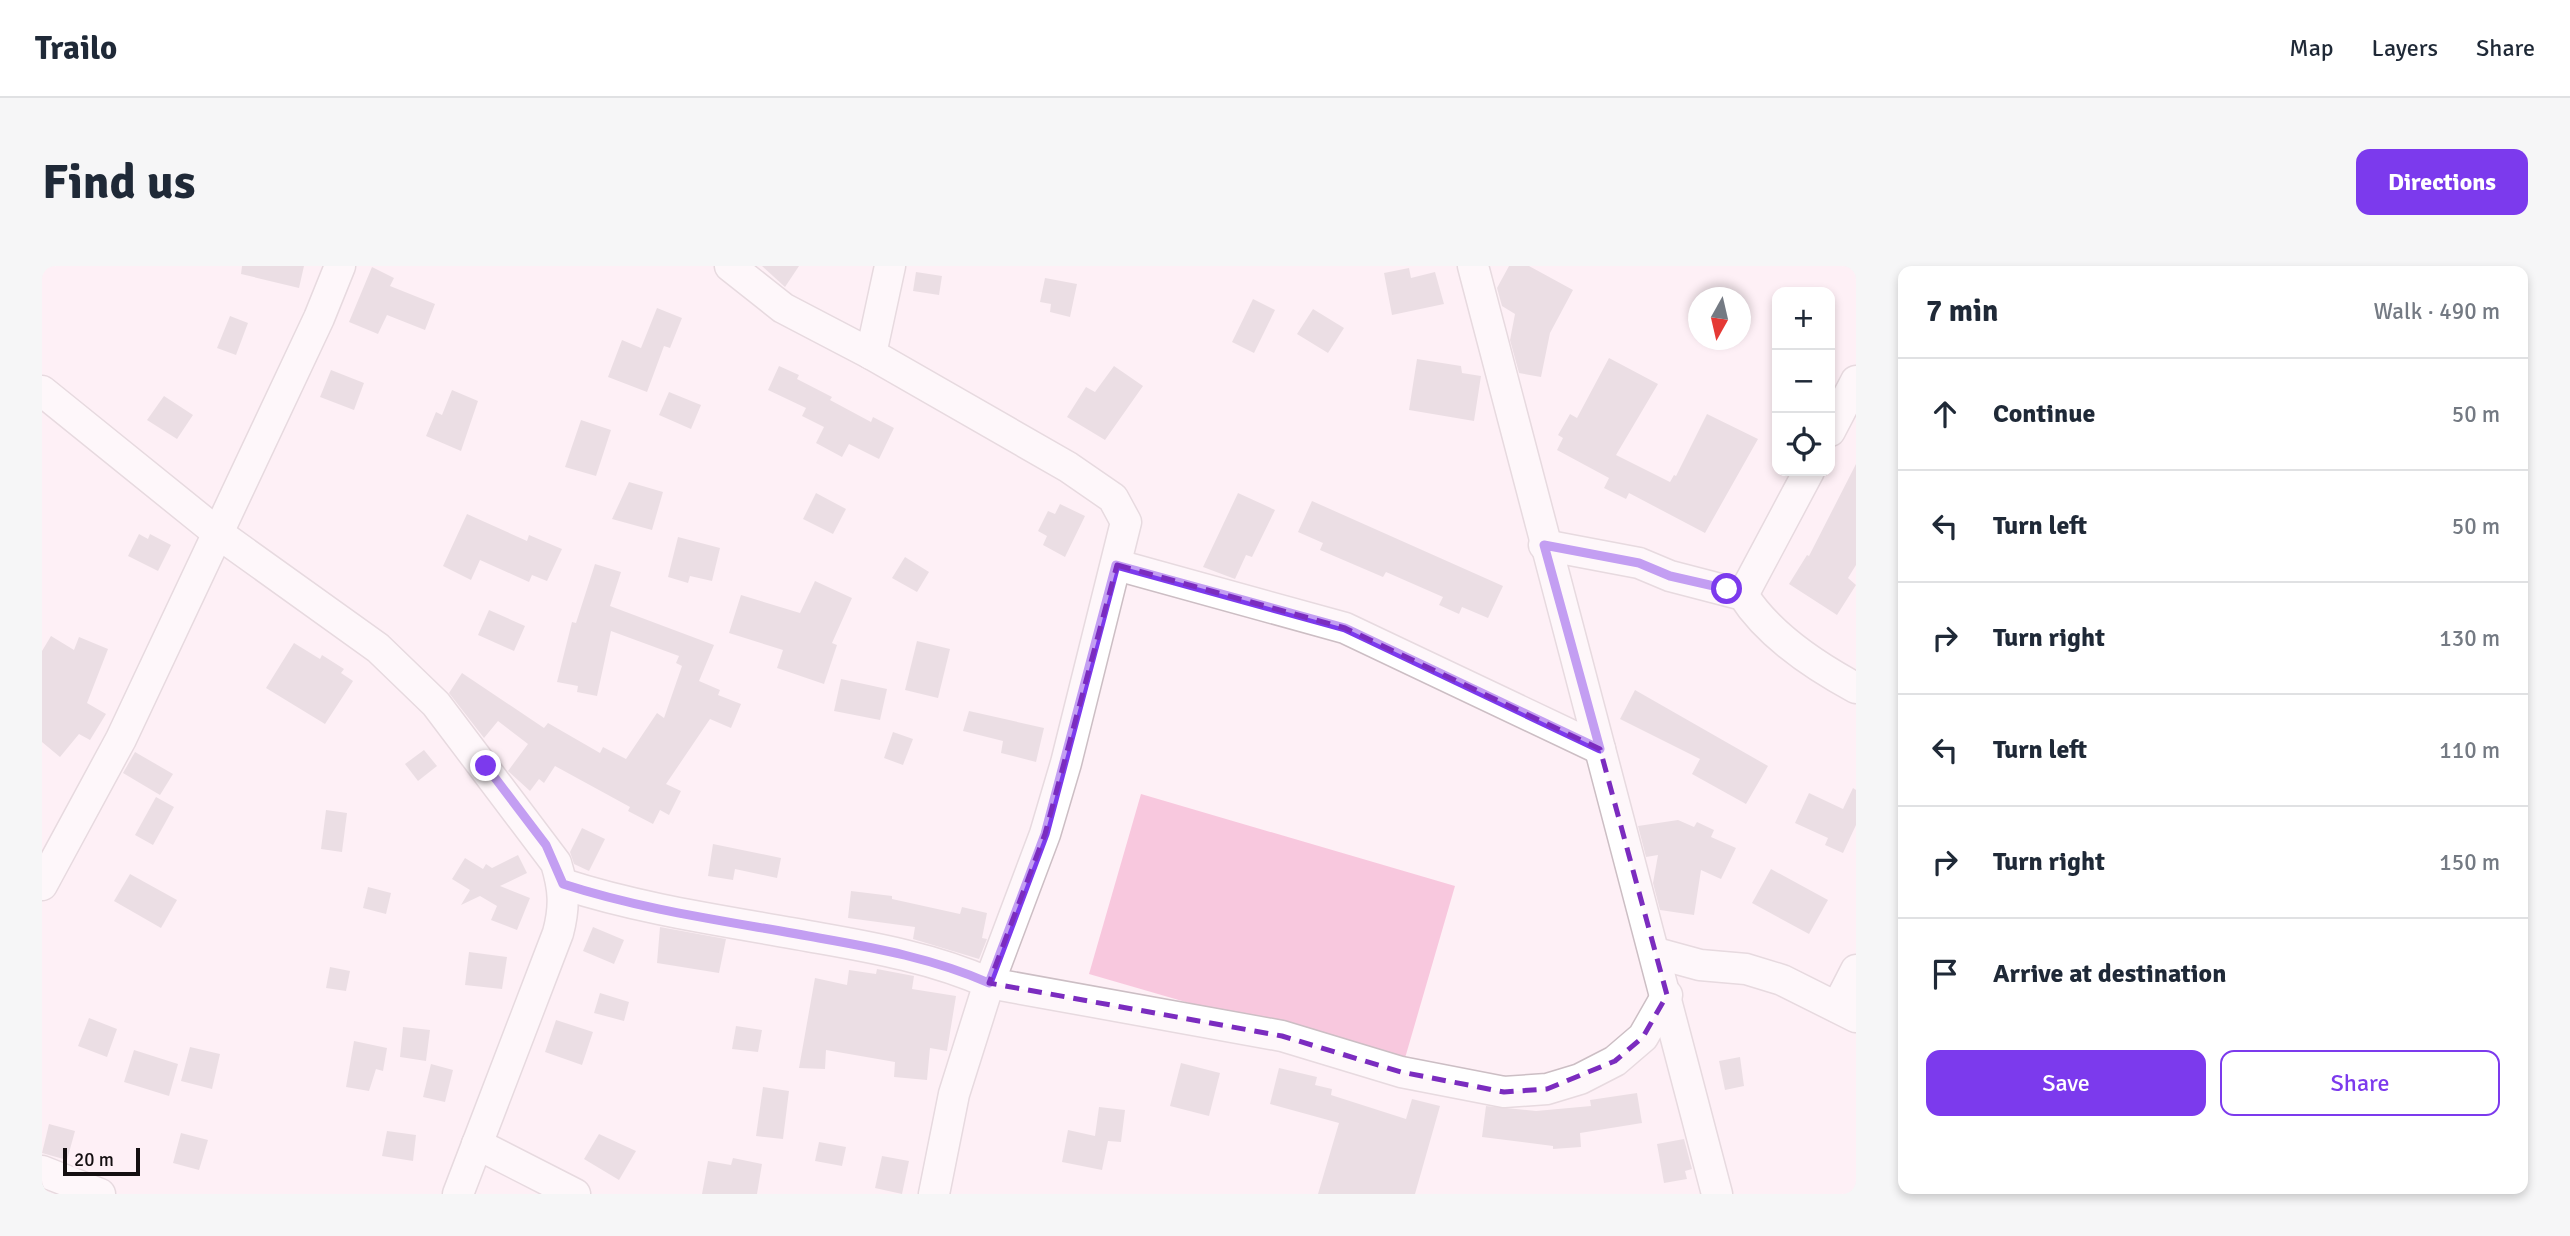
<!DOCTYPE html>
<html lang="en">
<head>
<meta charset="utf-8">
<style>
	body { margin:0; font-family:Signika,sans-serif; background:#f6f6f7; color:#1f2937 }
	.controls { position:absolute; right:21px; top:21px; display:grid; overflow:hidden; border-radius:14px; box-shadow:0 4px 10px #0003 }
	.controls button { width:63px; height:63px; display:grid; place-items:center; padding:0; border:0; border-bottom:2px solid #e0e1e3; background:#fff; color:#1f2937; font:35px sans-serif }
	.compass { position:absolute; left:1646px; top:21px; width:63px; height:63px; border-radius:50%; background:#fff; box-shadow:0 4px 10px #0003; rotate:188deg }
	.scale { position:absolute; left:21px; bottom:18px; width:77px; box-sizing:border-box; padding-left:7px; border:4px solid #140f11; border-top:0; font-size:19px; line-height:24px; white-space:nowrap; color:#140f11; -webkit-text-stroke:5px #fef0f6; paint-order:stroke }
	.stop { position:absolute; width:21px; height:21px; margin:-16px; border:5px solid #7c3aed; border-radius:50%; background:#fff }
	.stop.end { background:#7c3aed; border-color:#fff; box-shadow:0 2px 7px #0008 }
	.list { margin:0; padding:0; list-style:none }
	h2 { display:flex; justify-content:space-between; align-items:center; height:91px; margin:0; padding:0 28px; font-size:30px }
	h2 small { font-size:23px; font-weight:400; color:#747a83 }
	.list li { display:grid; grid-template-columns:46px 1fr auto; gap:21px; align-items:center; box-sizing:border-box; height:112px; padding:0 28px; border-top:2px solid #e0e1e3 }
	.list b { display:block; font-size:26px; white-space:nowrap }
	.list em { font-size:23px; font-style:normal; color:#747a83 }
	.actions { display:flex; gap:14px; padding:21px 28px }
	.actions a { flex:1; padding:16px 0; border:2px solid #7c3aed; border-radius:14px; text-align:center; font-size:24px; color:#7c3aed }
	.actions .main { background:#7c3aed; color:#fff }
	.icon { flex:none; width:38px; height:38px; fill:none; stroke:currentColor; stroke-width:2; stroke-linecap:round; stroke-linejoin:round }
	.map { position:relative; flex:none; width:1814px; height:928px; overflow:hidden; border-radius:14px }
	header { display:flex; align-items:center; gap:42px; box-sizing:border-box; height:98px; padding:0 35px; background:#fff; border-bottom:2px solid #e0e1e3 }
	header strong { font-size:33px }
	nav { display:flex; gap:38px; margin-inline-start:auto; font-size:24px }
	.intro { display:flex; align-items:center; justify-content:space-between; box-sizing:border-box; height:168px; padding:0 42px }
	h1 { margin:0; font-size:49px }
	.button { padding:18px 32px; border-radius:14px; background:#7c3aed; color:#fff; font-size:24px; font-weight:700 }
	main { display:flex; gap:42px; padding:0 42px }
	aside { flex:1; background:#fff; border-radius:14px; box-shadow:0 4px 10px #0003 }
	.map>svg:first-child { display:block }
</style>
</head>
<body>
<header>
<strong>Trailo</strong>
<nav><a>Map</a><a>Layers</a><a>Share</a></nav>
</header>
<div class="intro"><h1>Find us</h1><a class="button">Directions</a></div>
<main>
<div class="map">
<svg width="1814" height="928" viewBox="0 0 1814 928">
	<rect width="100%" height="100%" fill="#fef0f6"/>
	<path fill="#f8c8de" d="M 1099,528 L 1413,620 L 1361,799 L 1047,708 Z"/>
	<g fill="#d6c8ce">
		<path d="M 200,0 L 262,0 L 257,22 L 199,8 Z"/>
		<path d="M 720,0 L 757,0 L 743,21 Z"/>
		<path d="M 1467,0 L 1487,0 L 1531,24 L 1508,67 L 1499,111 L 1477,107 L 1468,74 L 1473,48 L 1460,40 L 1455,22 Z"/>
		<path d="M 330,1 L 352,12 L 348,20 L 393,38 L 383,64 L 345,49 L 336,68 L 307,56 Z"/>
		<path d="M 1367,2 L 1369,12 L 1393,6 L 1402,38 L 1350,49 L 1342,7 Z"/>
		<path d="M 874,6 L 900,10 L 897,29 L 871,25 Z"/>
		<path d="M 1003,12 L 1035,18 L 1028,51 L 1008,46 L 1009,38 L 998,36 Z"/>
		<path d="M 1211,33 L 1233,44 L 1212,87 L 1190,76 Z"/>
		<path d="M 615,42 L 640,52 L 628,82 L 622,80 L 605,126 L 566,111 L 580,74 L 599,82 Z"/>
		<path d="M 1271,43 L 1302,62 L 1286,87 L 1255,68 Z"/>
		<path d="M 188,50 L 206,57 L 194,89 L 175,82 Z"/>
		<path d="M 1567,92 L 1616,118 L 1574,189 L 1628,216 L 1632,209 L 1634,210 L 1665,148 L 1716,173 L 1663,267 L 1587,227 L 1584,233 L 1562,222 L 1567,212 L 1515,184 L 1521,172 L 1516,169 L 1528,148 L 1535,152 Z"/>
		<path d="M 1375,93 L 1419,100 L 1420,107 L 1439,110 L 1432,155 L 1367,144 Z"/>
		<path d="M 737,100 L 757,109 L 755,113 L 790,131 L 788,134 L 829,156 L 831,151 L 852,162 L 837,193 L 807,178 L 800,191 L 774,177 L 782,161 L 760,150 L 764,142 L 726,124 Z"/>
		<path d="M 1072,100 L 1101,120 L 1063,174 L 1025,151 L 1044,121 L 1053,126 Z"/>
		<path d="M 289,104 L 322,117 L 312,144 L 278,131 Z"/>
		<path d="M 410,124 L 436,135 L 419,185 L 384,170 L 394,146 L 400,149 Z"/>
		<path d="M 627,126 L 659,139 L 649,163 L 617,149 Z"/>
		<path d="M 122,130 L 151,149 L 135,173 L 105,154 Z"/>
		<path d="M 539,154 L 569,164 L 554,210 L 523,201 Z"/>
		<path d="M 1814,198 L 1814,299 L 1806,312 L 1814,319 L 1795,349 L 1747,318 L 1765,289 L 1767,290 Z"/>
		<path d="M 587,216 L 621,226 L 610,264 L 570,253 Z"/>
		<path d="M 774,227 L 804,243 L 791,268 L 761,253 Z"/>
		<path d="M 1196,227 L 1233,244 L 1210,291 L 1204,289 L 1193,313 L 1161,301 Z"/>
		<path d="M 1270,235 L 1461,320 L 1446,352 L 1420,341 L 1417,348 L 1397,339 L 1401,331 L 1344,306 L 1341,311 L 1278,284 L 1281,277 L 1256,266 Z"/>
		<path d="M 1018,238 L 1043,250 L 1023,291 L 1001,279 L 1005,270 L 996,265 L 1006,245 L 1013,248 Z"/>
		<path d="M 425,248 L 485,275 L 487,269 L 520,283 L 505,315 L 490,309 L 487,316 L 438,294 L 429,314 L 401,300 Z"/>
		<path d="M 97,268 L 106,273 L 108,268 L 129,279 L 116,305 L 86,290 Z"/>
		<path d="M 636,271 L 678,282 L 670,315 L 648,310 L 646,317 L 626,311 Z"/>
		<path d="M 863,291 L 887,306 L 875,326 L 850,312 Z"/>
		<path d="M 553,298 L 579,306 L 568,340 L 672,379 L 657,415 L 678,424 L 676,429 L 699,438 L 689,462 L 668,453 L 624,518 L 639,525 L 627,549 L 618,544 L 611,558 L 586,545 L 588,541 L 513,500 L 502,517 L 497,513 L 488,525 L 466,505 L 486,478 L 456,455 L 442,472 L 407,427 L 420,407 L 502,462 L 506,457 L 558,487 L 561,481 L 584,493 L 615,447 L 622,452 L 640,400 L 634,397 L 637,390 L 569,365 L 555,430 L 535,426 L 536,420 L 515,416 L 530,356 L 534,357 Z"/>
		<path d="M 773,315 L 810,332 L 790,377 L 795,379 L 782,418 L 735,402 L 741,384 L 687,367 L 699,329 L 758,347 Z"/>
		<path d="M 447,344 L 483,360 L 472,385 L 436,369 Z"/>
		<path d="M 9,370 L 32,384 L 37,371 L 66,383 L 45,437 L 64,448 L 48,474 L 37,468 L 18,491 L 0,476 L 0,385 Z"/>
		<path d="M 875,375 L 908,383 L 896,432 L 863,424 Z"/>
		<path d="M 252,377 L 278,393 L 280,389 L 302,403 L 299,407 L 311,415 L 283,458 L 224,422 Z"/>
		<path d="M 799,413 L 845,423 L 838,454 L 792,445 Z"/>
		<path d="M 1593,424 L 1726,500 L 1704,538 L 1650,508 L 1658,493 L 1578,453 Z"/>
		<path d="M 927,445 L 1002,462 L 994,496 L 959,487 L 961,475 L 921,465 Z"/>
		<path d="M 851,466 L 871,473 L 861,499 L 842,492 Z"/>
		<path d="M 382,484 L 395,500 L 376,515 L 363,498 Z"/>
		<path d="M 93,486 L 131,508 L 118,529 L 81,507 Z"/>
		<path d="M 1811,522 L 1814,524 L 1814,559 L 1801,587 L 1783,579 L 1786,572 L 1753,557 L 1767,527 L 1801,543 Z"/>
		<path d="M 114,531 L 132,541 L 111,579 L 93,569 Z"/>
		<path d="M 284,544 L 305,547 L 300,586 L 279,583 Z"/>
		<path d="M 1636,554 L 1652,561 L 1655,556 L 1672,564 L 1669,571 L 1694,582 L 1679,613 L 1659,604 L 1652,649 L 1618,644 L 1611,617 L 1616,589 L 1604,591 L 1596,560 Z"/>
		<path d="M 540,562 L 563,573 L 547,605 L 532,598 L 528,586 Z"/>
		<path d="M 671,578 L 739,592 L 735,612 L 693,603 L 691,614 L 666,610 Z"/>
		<path d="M 476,589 L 485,607 L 458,620 L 488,632 L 475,664 L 449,654 L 455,640 L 438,630 L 419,639 L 428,624 L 410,613 L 423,592 L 441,603 L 444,598 L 450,602 Z"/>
		<path d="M 1729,603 L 1786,634 L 1767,668 L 1710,637 Z"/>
		<path d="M 88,608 L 135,634 L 119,662 L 72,635 Z"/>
		<path d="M 326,621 L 349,627 L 344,648 L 321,642 Z"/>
		<path d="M 809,625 L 850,630 L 850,633 L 918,648 L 920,641 L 945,647 L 940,672 L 945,673 L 937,693 L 871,673 L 873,661 L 806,652 Z"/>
		<path d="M 551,661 L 582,674 L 572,698 L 541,685 Z"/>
		<path d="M 618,661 L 684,673 L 677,707 L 615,697 Z"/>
		<path d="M 427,686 L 465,691 L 460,723 L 423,719 Z"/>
		<path d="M 288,701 L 308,705 L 304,725 L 284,722 Z"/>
		<path d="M 835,703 L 872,710 L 870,723 L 914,730 L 905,785 L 888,782 L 885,814 L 852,811 L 853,796 L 784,784 L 783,803 L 757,802 L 773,712 L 805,719 L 807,704 L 834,708 Z"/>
		<path d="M 558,727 L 587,736 L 582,755 L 552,747 Z"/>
		<path d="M 47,752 L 75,763 L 65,791 L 36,780 Z"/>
		<path d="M 514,754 L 551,766 L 540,799 L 503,786 Z"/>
		<path d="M 694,760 L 720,764 L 716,786 L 690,783 Z"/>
		<path d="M 361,761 L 388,764 L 384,795 L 358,791 Z"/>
		<path d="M 312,775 L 345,782 L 341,805 L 334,803 L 327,825 L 304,821 Z"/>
		<path d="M 148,781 L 178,788 L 170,823 L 139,815 Z"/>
		<path d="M 92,784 L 136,798 L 127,830 L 82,816 Z"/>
		<path d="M 1698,791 L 1702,820 L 1683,824 L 1677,795 Z"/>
		<path d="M 1139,797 L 1178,807 L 1167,850 L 1128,840 Z"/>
		<path d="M 389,798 L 411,804 L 403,836 L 381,831 Z"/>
		<path d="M 1237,802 L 1275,811 L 1273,819 L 1290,823 L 1289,829 L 1364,853 L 1370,833 L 1398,840 L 1373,928 L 1276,928 L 1297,857 L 1228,838 Z"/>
		<path d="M 721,821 L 747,825 L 741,873 L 714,870 Z"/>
		<path d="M 1595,827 L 1600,857 L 1538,867 L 1539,881 L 1511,883 L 1511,880 L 1440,871 L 1444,840 L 1494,845 L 1549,840 L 1548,834 Z"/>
		<path d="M 1057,841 L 1083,844 L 1079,876 L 1066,875 L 1060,904 L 1020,896 L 1026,864 L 1053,870 Z"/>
		<path d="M 7,858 L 33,865 L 25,894 L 0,887 Z"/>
		<path d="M 345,865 L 374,869 L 371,895 L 340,890 Z"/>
		<path d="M 139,867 L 166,874 L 157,904 L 131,897 Z"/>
		<path d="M 557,868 L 594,885 L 577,914 L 542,893 Z"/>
		<path d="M 1642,873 L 1650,903 L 1643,905 L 1645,913 L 1622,917 L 1615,878 Z"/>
		<path d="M 777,876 L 804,881 L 800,900 L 773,895 Z"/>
		<path d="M 840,890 L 867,895 L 860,928 L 833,922 Z"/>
		<path d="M 691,892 L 720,898 L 715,928 L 660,928 L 666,895 L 689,899 Z"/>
	</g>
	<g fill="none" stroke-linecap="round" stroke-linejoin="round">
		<g stroke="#ccbec4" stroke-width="33">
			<g id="minor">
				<path d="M 688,0 L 741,42 L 829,88 L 1026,201 L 1071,232 L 1084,256 L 1024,497 L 1003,568 L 947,717 L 912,828 L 892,928"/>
				<path d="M 1431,0 L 1675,928"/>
				<path d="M 829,88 L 848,0"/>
				<path d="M 0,125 L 177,268 L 336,382 L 394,438 L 514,597 C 522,623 523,641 516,667 L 416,928"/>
				<path d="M 1788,165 L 1814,115"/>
				<path d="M 1502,279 L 1597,297 L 1628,310 L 1701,329 C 1726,368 1773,400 1814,422"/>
				<path d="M 1075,299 L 1303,362 L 1558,483"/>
				<path d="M 1701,329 L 1767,205"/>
				<path d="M 521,618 C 604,645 691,656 777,672 C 834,682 893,693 947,717 L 1240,770 L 1359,806 L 1462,826 L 1505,823 L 1538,813 L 1573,795 L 1601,771 L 1625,729"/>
				<path d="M 0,619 L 79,473 L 277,52 L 298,0"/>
				<path d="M 1614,687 L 1658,699 L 1704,703 L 1740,714 L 1814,751"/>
				<path d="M 1795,741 L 1814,704"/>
				<path d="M 435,878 L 533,928"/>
				<path d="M 0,905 L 58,928"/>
			</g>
		</g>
		<use href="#minor" stroke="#fff" stroke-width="30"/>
	</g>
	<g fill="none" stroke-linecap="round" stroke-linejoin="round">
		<path stroke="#7c3aed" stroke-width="9" d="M 444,500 L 504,579 L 521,618 C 604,645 691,656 777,672 C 834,682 893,693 947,717 L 1003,568 L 1074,299 L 1303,362 L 1558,483 L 1502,279 L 1597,297 L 1628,310 L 1685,323"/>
	</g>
	<path d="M0 0H1814V928H0ZM 1075,299 L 1303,362 L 1558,483 L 1625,729 L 1601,771 L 1573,795 L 1505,823 L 1462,826 L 1359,806 L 1240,770 L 947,717 L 1003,568 Z" fill="#fef0f6" fill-opacity=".55" fill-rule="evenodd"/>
	<path fill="none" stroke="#7b2cbf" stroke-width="5" stroke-dasharray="14 9" stroke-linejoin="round" d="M 1075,299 L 1303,362 L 1558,483 L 1625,729 L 1601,771 L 1573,795 L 1505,823 L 1462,826 L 1359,806 L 1240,770 L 947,717 L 1003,568 Z"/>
</svg>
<div class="controls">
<button>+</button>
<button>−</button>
<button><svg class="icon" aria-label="locate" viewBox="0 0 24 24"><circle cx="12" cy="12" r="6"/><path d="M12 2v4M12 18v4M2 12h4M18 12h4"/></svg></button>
</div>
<svg class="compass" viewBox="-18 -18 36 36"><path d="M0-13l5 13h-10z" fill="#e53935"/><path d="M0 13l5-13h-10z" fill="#747a83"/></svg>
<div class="scale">20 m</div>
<div class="stop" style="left:1685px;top:323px"></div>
<div class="stop end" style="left:444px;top:500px"></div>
</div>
<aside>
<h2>7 min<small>Walk · 490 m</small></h2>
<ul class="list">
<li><svg class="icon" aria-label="ahead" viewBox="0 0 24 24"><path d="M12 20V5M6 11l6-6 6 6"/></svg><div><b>Continue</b></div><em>50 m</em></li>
<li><svg class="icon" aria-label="left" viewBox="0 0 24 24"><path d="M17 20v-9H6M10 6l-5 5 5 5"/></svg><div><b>Turn left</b></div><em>50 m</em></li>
<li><svg class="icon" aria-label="right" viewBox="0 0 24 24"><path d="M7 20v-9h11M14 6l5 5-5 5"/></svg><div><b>Turn right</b></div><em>130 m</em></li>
<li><svg class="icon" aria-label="left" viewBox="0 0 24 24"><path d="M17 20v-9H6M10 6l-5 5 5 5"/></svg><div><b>Turn left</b></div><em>110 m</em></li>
<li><svg class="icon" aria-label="right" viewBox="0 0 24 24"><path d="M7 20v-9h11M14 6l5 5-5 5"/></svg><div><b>Turn right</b></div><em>150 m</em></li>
<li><svg class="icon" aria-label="arrive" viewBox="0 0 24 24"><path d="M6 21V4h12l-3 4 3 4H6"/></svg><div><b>Arrive at destination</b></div></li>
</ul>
<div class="actions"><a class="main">Save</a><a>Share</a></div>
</aside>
</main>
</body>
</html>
